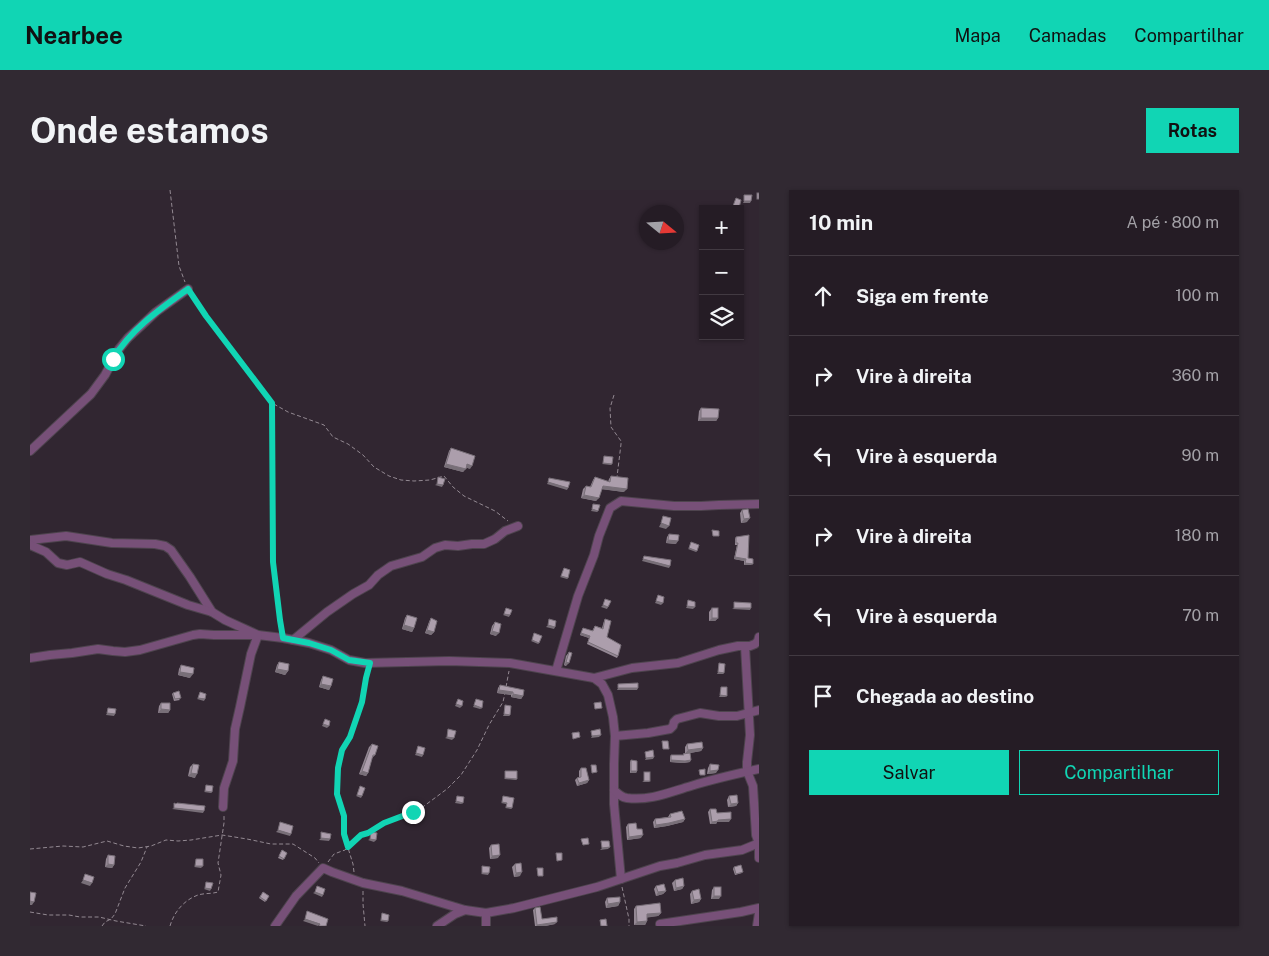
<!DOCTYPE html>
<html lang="pt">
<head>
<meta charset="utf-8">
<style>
	body { margin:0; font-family:"Public Sans",sans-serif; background:#312932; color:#f1f3f6 }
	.controls { position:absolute; right:15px; top:15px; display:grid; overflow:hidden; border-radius:0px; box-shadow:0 1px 4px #0004 }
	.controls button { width:45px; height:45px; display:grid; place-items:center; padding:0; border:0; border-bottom:1px solid #423a42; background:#251c25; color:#f1f3f6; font:25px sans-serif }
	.compass { position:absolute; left:609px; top:15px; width:45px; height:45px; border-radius:50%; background:#251c25; box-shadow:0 1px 4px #0004; rotate:108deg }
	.stop { position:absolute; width:15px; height:15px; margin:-11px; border:4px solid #11d5b4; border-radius:50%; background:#fff }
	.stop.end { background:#11d5b4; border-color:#fff; box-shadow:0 1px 5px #0008 }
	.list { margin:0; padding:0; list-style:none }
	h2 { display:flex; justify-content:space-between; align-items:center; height:65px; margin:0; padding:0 20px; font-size:21px }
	h2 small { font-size:16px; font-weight:400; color:#a3a1a7 }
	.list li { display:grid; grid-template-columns:32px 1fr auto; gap:15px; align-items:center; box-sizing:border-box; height:80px; padding:0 20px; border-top:1px solid #423a42 }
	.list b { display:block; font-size:19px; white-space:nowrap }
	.list em { font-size:16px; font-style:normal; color:#a3a1a7 }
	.actions { display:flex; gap:10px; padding:15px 20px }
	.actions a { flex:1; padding:11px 0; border:1px solid #11d5b4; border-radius:0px; text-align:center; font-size:18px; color:#11d5b4 }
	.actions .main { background:#11d5b4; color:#111 }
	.icon { flex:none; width:28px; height:28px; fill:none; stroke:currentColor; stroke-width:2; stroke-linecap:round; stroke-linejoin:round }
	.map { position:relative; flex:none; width:729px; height:736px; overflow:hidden; border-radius:0px }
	header { display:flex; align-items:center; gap:30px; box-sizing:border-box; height:70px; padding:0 25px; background:#11d5b4; color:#111 }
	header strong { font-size:24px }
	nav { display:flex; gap:28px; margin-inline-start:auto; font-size:18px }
	.intro { display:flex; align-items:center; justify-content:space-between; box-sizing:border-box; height:120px; padding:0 30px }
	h1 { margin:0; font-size:35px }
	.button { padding:12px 22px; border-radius:0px; background:#11d5b4; color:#111; font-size:18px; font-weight:700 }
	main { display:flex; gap:30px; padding:0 30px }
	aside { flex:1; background:#251c25; border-radius:0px; box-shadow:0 1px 4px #0004 }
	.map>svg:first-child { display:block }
</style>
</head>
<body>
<header>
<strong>Nearbee</strong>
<nav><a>Mapa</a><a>Camadas</a><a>Compartilhar</a></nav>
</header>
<div class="intro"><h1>Onde estamos</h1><a class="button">Rotas</a></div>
<main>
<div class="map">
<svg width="729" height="736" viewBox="0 0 729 736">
	<rect width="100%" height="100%" fill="#312631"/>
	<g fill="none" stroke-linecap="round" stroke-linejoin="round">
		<g stroke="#4e444e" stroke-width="10">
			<g id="minor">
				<path d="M 0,261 L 61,204 L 75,185 L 89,159 L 98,148 L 126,122 L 158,99"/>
				<path d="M 0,350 L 36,346 L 82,353 L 125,354 L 135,356 L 141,360 L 160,387 L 182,422 L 195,430 L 228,445 L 253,448 L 279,453 L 301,460 L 319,470 L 335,473 L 419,471 L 480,473 L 564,488 L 572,494 L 578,505 L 583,527 L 585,546 L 584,574 L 584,614 L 591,689"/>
				<path d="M 0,355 L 16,362 L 28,373 L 37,375 L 50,372 L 77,384 L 96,390 L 158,415 L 182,422"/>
				<path d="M 263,450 L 297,422 L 323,404 L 339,395 L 348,385 L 361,376 L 392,367 L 405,358 L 415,355 L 428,356 L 442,354 L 454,354 L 465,349 L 475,341 L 488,336"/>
				<path d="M 715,456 L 720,545 L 717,572 L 717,581 L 723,596 L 726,645 L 729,653 L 729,668"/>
				<path d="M 0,468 L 20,465 L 42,463 L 68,459 L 83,461 L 95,462 L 110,460 L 163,445 L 170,444 L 184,445 L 228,445 L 221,464 L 210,517 L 205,539 L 203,571 L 194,598 L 193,617"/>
				<path d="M 526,481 L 548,406 L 564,365 L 569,346 L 580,318 L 591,311 L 644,316 L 671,316 L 689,315 L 729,314"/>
				<path d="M 564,488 L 602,478 L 648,473 L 689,460 L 708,456 L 720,456 L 725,454 L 728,451 L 729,447"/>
				<path d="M 585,546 L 618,543 L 640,539 L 643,536 L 644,532 L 647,529 L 670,523 L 689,526 L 707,526 L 729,520"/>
				<path d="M 584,600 C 588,604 591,607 597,608 C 620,611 640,602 661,596 C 684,589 706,584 729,579"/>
				<path d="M 630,734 L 711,722 L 729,718"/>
				<path d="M 245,736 L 266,706 L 293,678 L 302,682 L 333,693 L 372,701 L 435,720 L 456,723 L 484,718 L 567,697 L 630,676 L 647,673 L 675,665 L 712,660 L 729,653"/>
				<path d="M 407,736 L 425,724 L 435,720"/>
				<path d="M 456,736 L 456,723"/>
				<path d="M 727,736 L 729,723"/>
			</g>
		</g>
		<g stroke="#938992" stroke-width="1" stroke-dasharray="4 2.5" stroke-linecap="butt">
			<path d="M 140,0 L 149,76 L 155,92"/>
			<path d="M 162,105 L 175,126 L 242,213 L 258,222 L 294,235 L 303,247 L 318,254 L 333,265 L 344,277 L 359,286 L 371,290 L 384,291 L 400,290 L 414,286 L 423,297 L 434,306 L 465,321 L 478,331"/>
			<path d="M 584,205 L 580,218 L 581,237 L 591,251 L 591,254 L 587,287"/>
			<path d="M 242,214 L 243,372 L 252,441"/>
			<path d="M 476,497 L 479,481"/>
			<path d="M 0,659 L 33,656 L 53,657 L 77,651 L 94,656 L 108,658 L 121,656 L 136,650 L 148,651 L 161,650 L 192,645 L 217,649 L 241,654 L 263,654 L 285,668 L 289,673"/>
			<path d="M 298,672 L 304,664 L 315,660 L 331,645 L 338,643 L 354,633 L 390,619 L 417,599 L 431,585 L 447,560 L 459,535 L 473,512 L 475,503"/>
			<path d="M 324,682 L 323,674 L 314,645 L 314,626 L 307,604 L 308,578 L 312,560 L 321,547 L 332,512 L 338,480"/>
			<path d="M 592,697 L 599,729 L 599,736"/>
			<path d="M 333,701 L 333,714 L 335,736"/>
			<path d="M 0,722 L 18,725 L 39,725 L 50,727 L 69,727 L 86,731 L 116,736"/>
			<path d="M 72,736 L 75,732 L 81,729 L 85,724 L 95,698 L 111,672 L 117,657"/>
			<path d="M 140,736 C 144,722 154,710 168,705 C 174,703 182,704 188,702 L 191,685 L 188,673 L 194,633 L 194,625"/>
		</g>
		<use href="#minor" stroke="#775078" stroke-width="8"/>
	</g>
	<g fill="#948894">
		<path d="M 671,218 L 688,228 L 686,231 L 668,231 L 669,221 Z"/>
		<path d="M 421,258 L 440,279 L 436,277 L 433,282 L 414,277 L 419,261 Z"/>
		<path d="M 581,286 L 594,302 L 572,299 L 566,311 L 551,308 L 553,299 L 556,296 L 560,297 L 563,290 L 565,287 L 578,292 L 579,289 Z"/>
		<path d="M 712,320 L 717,332 L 711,333 L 710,323 Z"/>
		<path d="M 639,344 L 646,354 L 636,353 L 637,347 Z"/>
		<path d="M 706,347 L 718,368 L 721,375 L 714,375 L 714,371 L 704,369 L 707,355 L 705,355 L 705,349 Z"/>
		<path d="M 682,418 L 688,428 L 685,431 L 679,431 L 679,422 Z"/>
		<path d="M 377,425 L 384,438 L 382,442 L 372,439 L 375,428 Z"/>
		<path d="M 401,428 L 404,442 L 401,445 L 395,443 L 399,432 Z"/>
		<path d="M 575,429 L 577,447 L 588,466 L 587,468 L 557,454 L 559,448 L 550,445 L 553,438 L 562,441 L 565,436 L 572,438 L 574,431 Z"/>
		<path d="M 465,432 L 466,446 L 460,444 L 462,436 Z"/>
		<path d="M 539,462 L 536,476 L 534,475 L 536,466 Z"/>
		<path d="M 249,472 L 258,481 L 255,485 L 245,482 L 247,475 Z"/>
		<path d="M 151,475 L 160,488 L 148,485 L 149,479 Z"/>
		<path d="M 293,486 L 301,496 L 299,500 L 289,497 L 291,490 Z"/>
		<path d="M 470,495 L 493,506 L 491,509 L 481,507 L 481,505 L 467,503 L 468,498 Z"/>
		<path d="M 143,503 L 150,510 L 144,511 L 142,504 Z"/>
		<path d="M 131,513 L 140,520 L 138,523 L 128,523 L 129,516 Z"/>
		<path d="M 342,554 L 345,565 L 342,568 L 338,583 L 336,586 L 329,584 L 339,557 Z"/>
		<path d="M 657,554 L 673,558 L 671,561 L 660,563 L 660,572 L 653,573 L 640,572 L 640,567 L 641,565 L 653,565 L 653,564 L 655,563 L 655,557 Z"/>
		<path d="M 601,570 L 607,581 L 606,583 L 600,583 L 600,572 Z"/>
		<path d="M 163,574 L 165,588 L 158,586 L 160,577 Z"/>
		<path d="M 680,574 L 686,583 L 677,584 L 678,578 Z"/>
		<path d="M 551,578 L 559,590 L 557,593 L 547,596 L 545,590 L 547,588 L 549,587 L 549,581 Z"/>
		<path d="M 699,606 L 708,613 L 706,616 L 698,617 L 697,610 Z"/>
		<path d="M 680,619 L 687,623 L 699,632 L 687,632 L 686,634 L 680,634 L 678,622 Z"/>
		<path d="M 640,624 L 655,629 L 653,632 L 637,636 L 624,638 L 623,632 L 625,629 L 638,627 Z"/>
		<path d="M 598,634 L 607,639 L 611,648 L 597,650 L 596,637 Z"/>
		<path d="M 461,655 L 468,668 L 460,669 L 459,658 Z"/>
		<path d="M 252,660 L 257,663 L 253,670 L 248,668 Z"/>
		<path d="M 78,665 L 84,675 L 82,678 L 75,677 L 76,669 Z"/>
		<path d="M 485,674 L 490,686 L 484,687 L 482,677 Z"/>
		<path d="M 704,677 L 712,683 L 705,685 L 703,679 Z"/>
		<path d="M 645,690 L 654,696 L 652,699 L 644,701 L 642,693 Z"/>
		<path d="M 626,696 L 636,701 L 633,704 L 626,706 L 624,699 Z"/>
		<path d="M 684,697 L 689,709 L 681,709 L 682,700 Z"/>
		<path d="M 662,701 L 671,709 L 669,712 L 661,714 L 660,704 Z"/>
		<path d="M 233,702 L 239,706 L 235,712 L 229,708 Z"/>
		<path d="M 577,708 L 590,712 L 588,716 L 576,718 L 575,712 Z"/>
		<path d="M 606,716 L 631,723 L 628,726 L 617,727 L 617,731 L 615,735 L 604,735 L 604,719 Z"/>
		<path d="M 505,718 L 512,729 L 525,734 L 515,736 L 505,736 L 503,720 Z"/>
	</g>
	<g fill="#786f78">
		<path d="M 714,11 L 721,11 L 720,13 L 713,13 Z"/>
		<path d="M 703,16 L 709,18 L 708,19 L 706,19 L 702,18 Z"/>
		<path d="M 671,228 L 688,228 L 686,231 L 668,231 Z"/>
		<path d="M 573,273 L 582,274 L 581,275 L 572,274 Z"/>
		<path d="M 416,274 L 436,279 L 433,282 L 414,277 Z"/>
		<path d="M 437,274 L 442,276 L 440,279 L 435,277 Z"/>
		<path d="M 518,292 L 538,298 L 537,300 L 517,294 Z"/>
		<path d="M 407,294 L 413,295 L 412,297 L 405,295 Z"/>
		<path d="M 573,296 L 597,299 L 594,302 L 570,299 Z"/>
		<path d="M 554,305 L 569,308 L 566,311 L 551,308 Z"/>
		<path d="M 562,319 L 568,321 L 567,322 L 561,321 Z"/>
		<path d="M 720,328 L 717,332 L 711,333 L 714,329 Z"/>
		<path d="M 631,333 L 639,336 L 636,339 L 629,337 Z"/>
		<path d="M 638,350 L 648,351 L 646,354 L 636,353 Z"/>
		<path d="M 659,358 L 667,361 L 666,362 L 658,359 Z"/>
		<path d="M 705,367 L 716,369 L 714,371 L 704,369 Z"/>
		<path d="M 613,369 L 640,376 L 639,378 L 612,371 Z"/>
		<path d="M 715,373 L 723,374 L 721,375 L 714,375 Z"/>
		<path d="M 531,386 L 538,388 L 537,389 L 530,387 Z"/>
		<path d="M 626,411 L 633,413 L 631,415 L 625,413 Z"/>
		<path d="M 573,415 L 578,417 L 577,419 L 571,417 Z"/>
		<path d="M 657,416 L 665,417 L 663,419 L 656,418 Z"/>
		<path d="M 704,418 L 721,418 L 720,420 L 702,419 Z"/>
		<path d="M 474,424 L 480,425 L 479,427 L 473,425 Z"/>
		<path d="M 682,428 L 688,428 L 685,431 L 679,431 Z"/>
		<path d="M 374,435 L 384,438 L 382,442 L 372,439 Z"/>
		<path d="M 518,435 L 525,437 L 524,439 L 516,437 Z"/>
		<path d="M 397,440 L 404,442 L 401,445 L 395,443 Z"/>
		<path d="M 462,441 L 469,443 L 466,446 L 460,444 Z"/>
		<path d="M 551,443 L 560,446 L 559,448 L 550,445 Z"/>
		<path d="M 502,450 L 509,453 L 508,454 L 501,451 Z"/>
		<path d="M 536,472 L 539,473 L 536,476 L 534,475 Z"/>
		<path d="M 247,479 L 258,481 L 255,485 L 245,482 Z"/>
		<path d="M 150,482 L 163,484 L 160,488 L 148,485 Z"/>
		<path d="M 688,482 L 694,483 L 693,484 L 687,484 Z"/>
		<path d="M 291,494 L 301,496 L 299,500 L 289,497 Z"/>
		<path d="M 588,498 L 608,498 L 607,500 L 587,500 Z"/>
		<path d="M 469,500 L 483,502 L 481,505 L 467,503 Z"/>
		<path d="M 483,504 L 493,506 L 491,509 L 481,507 Z"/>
		<path d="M 690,505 L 697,506 L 695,507 L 689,507 Z"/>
		<path d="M 168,508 L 175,509 L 174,511 L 167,509 Z"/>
		<path d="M 426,514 L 432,516 L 430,518 L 425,516 Z"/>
		<path d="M 444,515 L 452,518 L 450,519 L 443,517 Z"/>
		<path d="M 131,519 L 140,520 L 138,523 L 128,523 Z"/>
		<path d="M 77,523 L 85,524 L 84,526 L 76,525 Z"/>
		<path d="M 474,524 L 480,525 L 479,526 L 473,526 Z"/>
		<path d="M 293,534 L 299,536 L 297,538 L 292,536 Z"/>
		<path d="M 571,545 L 569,547 L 561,548 L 562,546 Z"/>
		<path d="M 417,547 L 424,548 L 422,550 L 415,548 Z"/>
		<path d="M 673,558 L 671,561 L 655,564 L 658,560 Z"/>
		<path d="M 386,563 L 393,565 L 392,567 L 385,565 Z"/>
		<path d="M 624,567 L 623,569 L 615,570 L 616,568 Z"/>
		<path d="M 641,570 L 661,570 L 660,572 L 653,573 L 640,572 Z"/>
		<path d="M 688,580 L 686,583 L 677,584 L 680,581 Z"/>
		<path d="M 332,581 L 338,583 L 336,586 L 329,584 Z"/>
		<path d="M 601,581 L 607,581 L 606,583 L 600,583 Z"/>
		<path d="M 161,583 L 167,584 L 165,588 L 158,586 Z"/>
		<path d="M 475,588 L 487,589 L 486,590 L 474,589 Z"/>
		<path d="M 559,590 L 557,593 L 547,596 L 549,593 Z"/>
		<path d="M 614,591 L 620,591 L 619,592 L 612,592 Z"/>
		<path d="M 175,601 L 182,602 L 181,603 L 174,602 Z"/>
		<path d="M 327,605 L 332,606 L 331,608 L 326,606 Z"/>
		<path d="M 426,611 L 433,613 L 431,614 L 425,613 Z"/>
		<path d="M 472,612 L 477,613 L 476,614 L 471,613 Z"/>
		<path d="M 708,613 L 706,616 L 698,617 L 701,614 Z"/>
		<path d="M 476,617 L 482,618 L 481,619 L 475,618 Z"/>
		<path d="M 144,618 L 174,621 L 173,623 L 142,619 Z"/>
		<path d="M 655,629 L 653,632 L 637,636 L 624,638 L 626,635 Z"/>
		<path d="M 701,629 L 699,632 L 687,632 L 686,634 L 680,634 L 682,632 L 688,630 Z"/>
		<path d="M 248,640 L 261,644 L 260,646 L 246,642 Z"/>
		<path d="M 613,645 L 611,648 L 597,650 L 599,647 Z"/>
		<path d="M 291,648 L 300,649 L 299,651 L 289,650 Z"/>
		<path d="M 340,649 L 346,650 L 344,652 L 338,650 Z"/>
		<path d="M 580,657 L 578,659 L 570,660 L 572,658 Z"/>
		<path d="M 470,665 L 468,668 L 460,669 L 462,666 Z"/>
		<path d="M 78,674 L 84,675 L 82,678 L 75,677 Z"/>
		<path d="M 165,676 L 173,676 L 171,678 L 164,677 Z"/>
		<path d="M 492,682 L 490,686 L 484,687 L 486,683 Z"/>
		<path d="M 452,683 L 459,683 L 458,685 L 451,684 Z"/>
		<path d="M 53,690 L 62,693 L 60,696 L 51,693 Z"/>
		<path d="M 654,696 L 652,699 L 644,701 L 646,698 Z"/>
		<path d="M 175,698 L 181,699 L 180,701 L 174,699 Z"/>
		<path d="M 636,701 L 633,704 L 626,706 L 628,702 Z"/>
		<path d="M 285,702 L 293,705 L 292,707 L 283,703 Z"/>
		<path d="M 684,706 L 691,706 L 689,709 L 681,709 Z"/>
		<path d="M 671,709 L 669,712 L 661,714 L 664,710 Z"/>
		<path d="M 0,711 L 4,712 L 2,715 L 0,715 Z"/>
		<path d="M 590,712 L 588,716 L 576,718 L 578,714 Z"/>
		<path d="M 631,723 L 628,726 L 615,728 L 617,724 Z"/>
		<path d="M 275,729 L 290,734 L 288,736 L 273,731 Z"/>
		<path d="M 351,730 L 358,731 L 357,732 L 350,731 Z"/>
		<path d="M 617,731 L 615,735 L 604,735 L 607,732 Z"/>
		<path d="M 527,732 L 525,734 L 515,736 L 506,736 L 507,735 Z"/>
	</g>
	<g fill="#ac9eac" stroke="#786f78">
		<rect x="727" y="3" width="2" height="6"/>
		<path d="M 714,5 L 722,5 L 721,11 L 714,11 Z"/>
		<path d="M 706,8 L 711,10 L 709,18 L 703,16 Z"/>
		<path d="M 671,218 L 689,219 L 688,228 L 671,228 Z"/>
		<path d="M 421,258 L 445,266 L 442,276 L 437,274 L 436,279 L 416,274 Z"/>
		<path d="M 574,266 L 583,267 L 582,274 L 573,273 Z"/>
		<path d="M 581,286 L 598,288 L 597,299 L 573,296 L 569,308 L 554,305 L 556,296 L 561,297 L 565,287 L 580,292 Z"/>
		<path d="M 408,287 L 415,289 L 413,295 L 407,294 Z"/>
		<path d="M 519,288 L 540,292 L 538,298 L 518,292 Z"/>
		<path d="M 563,314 L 570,315 L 568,321 L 562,319 Z"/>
		<path d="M 718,319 L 720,328 L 714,329 L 712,320 Z"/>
		<path d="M 633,326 L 641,328 L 639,336 L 631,333 Z"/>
		<path d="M 682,340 L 689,341 L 689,346 L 683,346 Z"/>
		<path d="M 639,344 L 649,345 L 648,351 L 638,350 Z"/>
		<path d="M 719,345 L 718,368 L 723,369 L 723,374 L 715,373 L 716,369 L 705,367 L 708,353 L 706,353 L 706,347 Z"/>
		<path d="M 661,352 L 669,355 L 667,361 L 659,358 Z"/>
		<path d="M 614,366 L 641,370 L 640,376 L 613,369 Z"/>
		<path d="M 534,378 L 540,380 L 538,388 L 531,386 Z"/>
		<path d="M 628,405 L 634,407 L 633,413 L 626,411 Z"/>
		<path d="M 575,409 L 581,411 L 578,417 L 573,415 Z"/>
		<path d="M 658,410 L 665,412 L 665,417 L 657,416 Z"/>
		<path d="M 704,412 L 721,413 L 721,418 L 704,418 Z"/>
		<path d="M 476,418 L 482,420 L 480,425 L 474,424 Z"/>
		<rect x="682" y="418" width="6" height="10"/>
		<path d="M 377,425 L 387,428 L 384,438 L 374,435 Z"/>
		<path d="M 401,428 L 407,431 L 404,442 L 397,440 Z"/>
		<path d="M 519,429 L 526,431 L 525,437 L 518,435 Z"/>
		<path d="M 575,429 L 581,431 L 577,447 L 591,455 L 588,466 L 558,452 L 560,446 L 551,443 L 553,438 L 563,441 L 565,436 L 573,439 Z"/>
		<path d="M 465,432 L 471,434 L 469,443 L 462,441 Z"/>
		<path d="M 504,443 L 512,446 L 509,453 L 502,450 Z"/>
		<path d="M 539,462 L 542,463 L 539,473 L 536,472 Z"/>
		<path d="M 249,472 L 259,474 L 258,481 L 247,479 Z"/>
		<path d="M 689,473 L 695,474 L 694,483 L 688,482 Z"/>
		<path d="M 151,475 L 164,478 L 163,484 L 150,482 Z"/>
		<path d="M 293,486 L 303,489 L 301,496 L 291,494 Z"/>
		<path d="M 608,493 L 608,498 L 588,498 L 588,494 Z"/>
		<path d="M 470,495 L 494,500 L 493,506 L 483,504 L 483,502 L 469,500 Z"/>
		<path d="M 691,497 L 697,497 L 697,506 L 690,505 Z"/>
		<path d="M 149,501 L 151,508 L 145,509 L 143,503 Z"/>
		<path d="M 170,502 L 176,504 L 175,509 L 168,508 Z"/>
		<path d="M 428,509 L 433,511 L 432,516 L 426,514 Z"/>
		<path d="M 446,509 L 453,511 L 452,518 L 444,515 Z"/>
		<path d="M 571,512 L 572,518 L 565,519 L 564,513 Z"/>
		<path d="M 131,513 L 140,513 L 140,520 L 131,519 Z"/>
		<path d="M 475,515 L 481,516 L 480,525 L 474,524 Z"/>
		<path d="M 78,518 L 86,519 L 85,524 L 77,523 Z"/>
		<path d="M 295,529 L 300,531 L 299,536 L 293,534 Z"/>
		<path d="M 418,539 L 426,541 L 424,548 L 417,547 Z"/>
		<path d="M 570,539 L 571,545 L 562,546 L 561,541 Z"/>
		<path d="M 549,542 L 550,547 L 543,549 L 542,543 Z"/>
		<path d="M 632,551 L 638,551 L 639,559 L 633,559 Z"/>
		<path d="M 672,552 L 673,558 L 658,560 L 657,554 Z"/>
		<path d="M 342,554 L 348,556 L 345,565 L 343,565 L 338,583 L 332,581 Z"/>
		<path d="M 388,556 L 395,558 L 393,565 L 386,563 Z"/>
		<path d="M 623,560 L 624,567 L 616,568 L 615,562 Z"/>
		<path d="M 660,563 L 661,570 L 655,571 L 641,570 L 641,565 L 654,565 L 653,564 Z"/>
		<path d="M 601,570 L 607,571 L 607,581 L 601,581 Z"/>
		<path d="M 163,574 L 169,575 L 167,584 L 161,583 Z"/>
		<path d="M 680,574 L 689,575 L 688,580 L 680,581 Z"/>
		<path d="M 561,575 L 566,575 L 567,582 L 562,583 Z"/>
		<path d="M 551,578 L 556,578 L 559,590 L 549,593 L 547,588 L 551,587 Z"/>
		<path d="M 675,579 L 675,585 L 670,585 L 669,580 Z"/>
		<path d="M 475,581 L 487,581 L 487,589 L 475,588 Z"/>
		<rect x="614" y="582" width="6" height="9"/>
		<path d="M 176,595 L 183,596 L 182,602 L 175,601 Z"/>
		<path d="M 330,596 L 335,598 L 332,606 L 327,605 Z"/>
		<path d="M 707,605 L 708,613 L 701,614 L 699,606 Z"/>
		<path d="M 427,606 L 434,607 L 433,613 L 426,611 Z"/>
		<path d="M 473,606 L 484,608 L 482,618 L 476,617 L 477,613 L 472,612 Z"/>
		<path d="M 144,613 L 146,614 L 147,613 L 175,616 L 174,621 L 144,618 Z"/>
		<path d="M 680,619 L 686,619 L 687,623 L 701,622 L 701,629 L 688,630 L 688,631 L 682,632 Z"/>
		<path d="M 652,621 L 655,629 L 639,633 L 626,635 L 625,629 L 641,627 L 640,624 Z"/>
		<path d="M 250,632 L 263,636 L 261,644 L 248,640 Z"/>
		<path d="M 606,633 L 607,639 L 612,639 L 613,645 L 599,647 L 598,634 Z"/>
		<path d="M 291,642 L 301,644 L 300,649 L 291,648 Z"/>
		<path d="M 341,642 L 347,643 L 346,650 L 340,649 Z"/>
		<path d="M 558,648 L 559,654 L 553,655 L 551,649 Z"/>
		<path d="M 571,651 L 579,651 L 580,657 L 572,658 Z"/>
		<path d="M 469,654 L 470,665 L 462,666 L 461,655 Z"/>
		<path d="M 252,660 L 257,663 L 254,669 L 249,666 Z"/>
		<path d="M 526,663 L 532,663 L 532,670 L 527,671 Z"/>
		<path d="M 78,665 L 85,666 L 84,675 L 78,674 Z"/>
		<path d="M 166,669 L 173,669 L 173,676 L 165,676 Z"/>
		<path d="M 491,673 L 492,682 L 486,683 L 485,674 Z"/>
		<path d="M 711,675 L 713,682 L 706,684 L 704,677 Z"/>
		<path d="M 452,676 L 460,677 L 459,683 L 452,683 Z"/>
		<path d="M 507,678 L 513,678 L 513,686 L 508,686 Z"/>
		<path d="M 55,684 L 64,687 L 62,693 L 53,690 Z"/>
		<path d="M 653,688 L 654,696 L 646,698 L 645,690 Z"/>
		<path d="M 176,692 L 183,693 L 181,699 L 175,698 Z"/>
		<path d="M 634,694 L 636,701 L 628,702 L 626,696 Z"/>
		<path d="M 287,696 L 295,699 L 293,705 L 285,702 Z"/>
		<rect x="684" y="697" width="7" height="9"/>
		<path d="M 669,699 L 671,709 L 664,710 L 662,701 Z"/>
		<path d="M 0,702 L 6,703 L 4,712 L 0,711 Z"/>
		<path d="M 233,702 L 239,706 L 236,711 L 230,707 Z"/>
		<path d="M 590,707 L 590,712 L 578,714 L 577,708 Z"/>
		<path d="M 630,713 L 631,723 L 617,724 L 617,731 L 607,732 L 606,716 Z"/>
		<path d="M 510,717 L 512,729 L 527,727 L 527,732 L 507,735 L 505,718 Z"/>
		<path d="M 277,721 L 298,729 L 296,736 L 289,736 L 290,734 L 275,729 Z"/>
		<path d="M 352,723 L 359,725 L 358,731 L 351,730 Z"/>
		<path d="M 576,729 L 577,736 L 571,736 L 570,730 Z"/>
	</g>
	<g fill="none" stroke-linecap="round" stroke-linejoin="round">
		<path stroke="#11d5b4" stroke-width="6" d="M 83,169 C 101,139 130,119 158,99 L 176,126 L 242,213 L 243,372 L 250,430 L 253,448 L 279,453 L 301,460 L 319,470 L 340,473 L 336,488 L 332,512 L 320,547 L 312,560 L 308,578 L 307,604 L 314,626 L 314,644 L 318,657 L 331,645 L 338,643 L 354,633 L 383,622"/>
	</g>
</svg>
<div class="controls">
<button>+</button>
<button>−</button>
<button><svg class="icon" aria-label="layers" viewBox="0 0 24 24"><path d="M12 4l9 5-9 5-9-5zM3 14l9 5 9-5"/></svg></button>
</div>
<svg class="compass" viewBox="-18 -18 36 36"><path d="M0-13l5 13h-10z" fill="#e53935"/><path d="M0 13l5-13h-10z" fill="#a3a1a7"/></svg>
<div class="stop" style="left:83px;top:169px"></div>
<div class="stop end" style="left:383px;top:622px"></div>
</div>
<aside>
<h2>10 min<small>A pé · 800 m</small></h2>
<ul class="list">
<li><svg class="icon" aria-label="ahead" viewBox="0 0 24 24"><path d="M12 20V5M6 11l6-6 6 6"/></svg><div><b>Siga em frente</b></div><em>100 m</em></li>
<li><svg class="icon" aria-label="right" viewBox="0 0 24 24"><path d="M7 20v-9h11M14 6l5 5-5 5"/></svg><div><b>Vire à direita</b></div><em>360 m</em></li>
<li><svg class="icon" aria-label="left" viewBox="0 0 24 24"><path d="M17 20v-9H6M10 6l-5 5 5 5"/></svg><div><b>Vire à esquerda</b></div><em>90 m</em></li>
<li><svg class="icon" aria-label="right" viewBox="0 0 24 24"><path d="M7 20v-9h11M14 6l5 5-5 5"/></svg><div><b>Vire à direita</b></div><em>180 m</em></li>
<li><svg class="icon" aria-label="left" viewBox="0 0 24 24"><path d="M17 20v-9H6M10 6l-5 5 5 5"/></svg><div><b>Vire à esquerda</b></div><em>70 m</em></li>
<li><svg class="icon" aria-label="arrive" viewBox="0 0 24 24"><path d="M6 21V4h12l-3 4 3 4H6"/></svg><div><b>Chegada ao destino</b></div></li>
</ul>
<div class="actions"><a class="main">Salvar</a><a>Compartilhar</a></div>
</aside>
</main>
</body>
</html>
